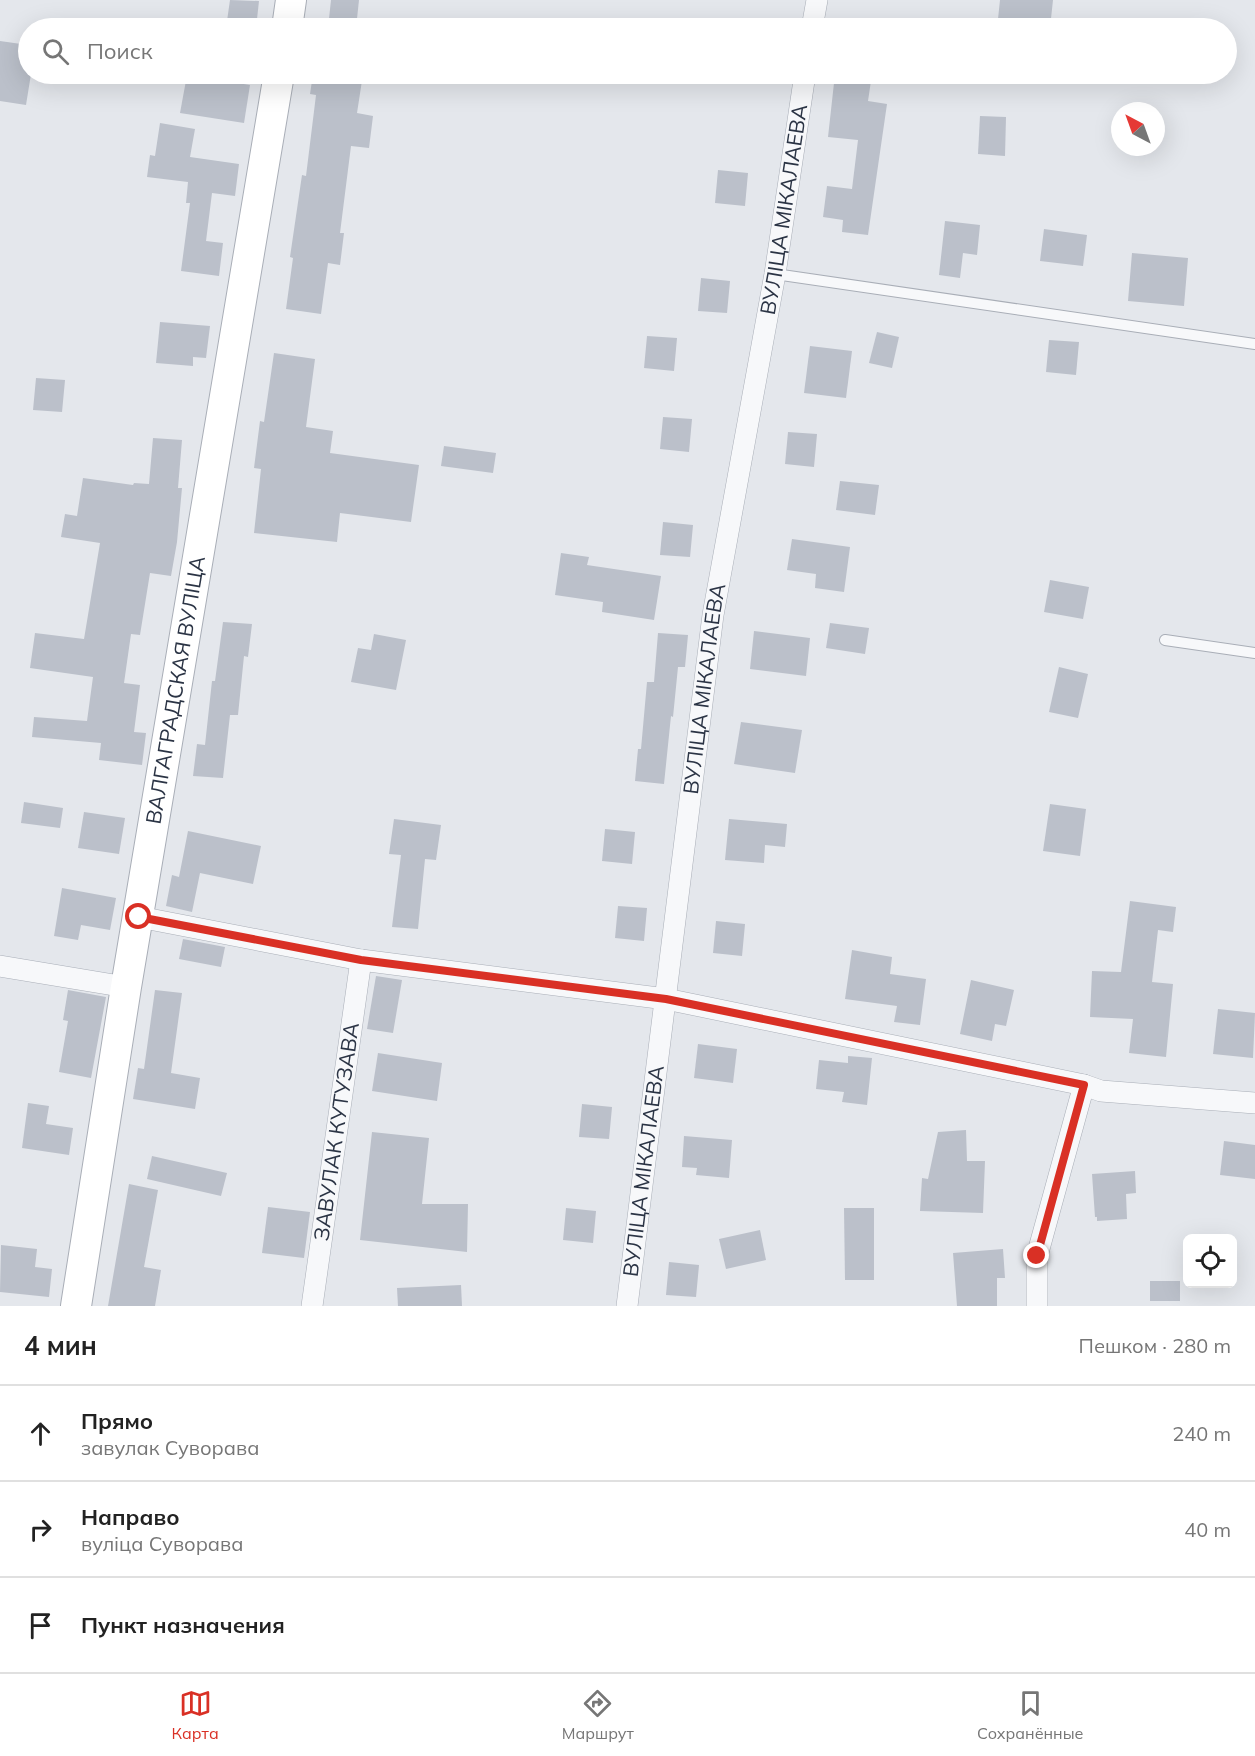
<!DOCTYPE html>
<html lang="ru">
<head>
<meta charset="utf-8">
<style>
	body { margin:0; font-family:Mulish,sans-serif; background:#f6f6f6; color:#222 }
	.controls { position:absolute; right:18px; bottom:18px; display:grid; overflow:hidden; border-radius:9px; box-shadow:0 6px 24px #0002 }
	.controls button { width:54px; height:54px; display:grid; place-items:center; padding:0; border:0; border-bottom:2px solid #e0e0e0; background:#fff; color:#222; font:30px sans-serif }
	.compass { position:absolute; left:1111px; top:102px; width:54px; height:54px; border-radius:50%; background:#fff; box-shadow:0 6px 24px #0002; rotate:319deg }
	.stop { position:absolute; width:18px; height:18px; margin:-14px; border:4px solid #d93025; border-radius:50%; background:#fff }
	.stop.end { background:#d93025; border-color:#fff; box-shadow:0 2px 6px #0008 }
	.list { margin:0; padding:0; list-style:none }
	h2 { display:flex; justify-content:space-between; align-items:center; height:78px; margin:0; padding:0 24px; font-size:26px }
	h2 small { font-size:20px; font-weight:400; color:#767676 }
	.list li { display:grid; grid-template-columns:39px 1fr auto; gap:18px; align-items:center; box-sizing:border-box; height:96px; padding:0 24px; border-top:2px solid #e0e0e0 }
	.list b { display:block; font-size:22px; white-space:nowrap }
	.list p { margin:0; font-size:20px; white-space:nowrap; color:#767676 }
	.list em { font-size:20px; font-style:normal; color:#767676 }
	.icon { flex:none; width:33px; height:33px; fill:none; stroke:currentColor; stroke-width:2; stroke-linecap:round; stroke-linejoin:round }
	.map { position:relative; flex:none; width:1255px; height:1306px; overflow:hidden }
	.search { position:absolute; background:#fff; box-shadow:0 6px 24px #0002; left:18px; right:18px; top:18px; height:66px; display:flex; align-items:center; gap:15px; box-sizing:border-box; padding:0 21px; border-radius:33px; color:#767676; font-size:22px }
	.sheet { height:366px; background:#fff }
	nav { display:flex; justify-content:space-around; align-items:center; box-sizing:border-box; height:84px; border-top:2px solid #e0e0e0; background:#fff; font-size:16px; color:#767676 }
	nav a { display:grid; justify-items:center; gap:3px }
	nav .on { color:#d93025 }
	.map>svg:first-child { display:block }
</style>
</head>
<body>
<div class="map">
<svg width="1255" height="1306" viewBox="0 0 1255 1306">
	<rect width="100%" height="100%" fill="#e4e7ec"/>
	<g fill="#bbc0ca">
		<path d="M 230,0 L 259,1 L 256,28 L 226,28 Z"/>
		<path d="M 331,0 L 359,0 L 356,28 L 328,28 Z"/>
		<path d="M 1000,0 L 1053,0 L 1050,28 L 1009,28 L 1010,21 L 998,19 Z"/>
		<path d="M 0,41 L 28,45 L 28,74 L 31,74 L 26,105 L 0,101 Z"/>
		<path d="M 313,74 L 363,74 L 357,113 L 373,116 L 369,148 L 351,146 L 340,233 L 344,233 L 340,265 L 328,263 L 321,314 L 286,309 L 293,258 L 290,257 L 302,175 L 306,176 L 316,95 L 310,94 Z"/>
		<path d="M 835,74 L 872,74 L 868,101 L 887,104 L 868,235 L 842,232 L 843,220 L 823,217 L 827,186 L 852,189 L 858,140 L 828,137 Z"/>
		<path d="M 187,75 L 250,85 L 244,123 L 180,113 Z"/>
		<path d="M 980,116 L 1006,117 L 1005,156 L 978,154 Z"/>
		<path d="M 160,123 L 195,129 L 190,157 L 239,164 L 235,196 L 212,193 L 206,241 L 223,243 L 219,276 L 181,271 L 190,203 L 186,203 L 188,182 L 147,177 L 150,155 L 155,156 Z"/>
		<path d="M 718,170 L 748,173 L 745,206 L 715,203 Z"/>
		<path d="M 945,221 L 980,225 L 977,255 L 963,253 L 960,278 L 939,275 Z"/>
		<path d="M 1044,229 L 1087,235 L 1083,266 L 1040,261 Z"/>
		<path d="M 1132,253 L 1188,258 L 1184,306 L 1128,301 Z"/>
		<path d="M 701,278 L 730,281 L 727,313 L 698,311 Z"/>
		<path d="M 160,322 L 210,326 L 206,358 L 193,357 L 193,366 L 156,363 Z"/>
		<path d="M 877,332 L 899,337 L 892,368 L 869,363 Z"/>
		<path d="M 647,336 L 677,338 L 674,371 L 644,368 Z"/>
		<path d="M 1049,340 L 1079,342 L 1076,375 L 1046,372 Z"/>
		<path d="M 810,346 L 852,351 L 846,398 L 804,393 Z"/>
		<path d="M 274,353 L 315,359 L 306,427 L 333,431 L 330,453 L 419,465 L 411,522 L 340,513 L 337,542 L 254,533 L 261,469 L 254,468 L 260,421 L 264,422 Z"/>
		<path d="M 36,378 L 65,380 L 62,412 L 33,410 Z"/>
		<path d="M 663,417 L 692,419 L 689,452 L 660,449 Z"/>
		<path d="M 788,432 L 817,434 L 814,467 L 785,464 Z"/>
		<path d="M 153,438 L 182,440 L 178,488 L 182,488 L 177,542 L 171,576 L 150,573 L 140,635 L 131,634 L 124,683 L 140,685 L 134,732 L 146,733 L 142,765 L 99,760 L 101,743 L 32,737 L 34,717 L 87,721 L 93,677 L 30,668 L 35,633 L 84,639 L 100,543 L 61,537 L 65,514 L 77,516 L 83,478 L 133,485 L 134,483 L 149,484 Z"/>
		<path d="M 444,446 L 496,453 L 493,473 L 441,466 Z"/>
		<path d="M 840,481 L 879,485 L 875,515 L 836,510 Z"/>
		<path d="M 663,522 L 693,525 L 690,557 L 660,555 Z"/>
		<path d="M 792,539 L 850,547 L 844,592 L 815,588 L 816,574 L 787,570 Z"/>
		<path d="M 561,553 L 589,557 L 587,565 L 661,576 L 654,620 L 602,612 L 603,602 L 555,595 Z"/>
		<path d="M 1050,580 L 1089,587 L 1083,619 L 1044,612 Z"/>
		<path d="M 223,622 L 252,624 L 248,657 L 244,656 L 238,715 L 230,715 L 223,778 L 193,776 L 197,744 L 205,745 L 212,681 L 215,681 Z"/>
		<path d="M 830,623 L 869,628 L 865,654 L 826,648 Z"/>
		<path d="M 754,631 L 810,638 L 806,676 L 750,669 Z"/>
		<path d="M 658,633 L 688,635 L 685,667 L 678,667 L 673,717 L 671,716 L 664,784 L 635,781 L 638,749 L 641,749 L 647,682 L 654,682 Z"/>
		<path d="M 374,634 L 406,640 L 396,690 L 351,682 L 358,648 L 371,650 Z"/>
		<path d="M 1059,667 L 1088,674 L 1078,718 L 1049,712 Z"/>
		<path d="M 741,722 L 802,730 L 795,773 L 734,764 Z"/>
		<path d="M 24,802 L 63,808 L 60,828 L 21,823 Z"/>
		<path d="M 1050,804 L 1086,809 L 1080,856 L 1043,851 Z"/>
		<path d="M 84,812 L 125,818 L 119,854 L 78,848 Z"/>
		<path d="M 394,819 L 441,825 L 436,860 L 425,859 L 418,929 L 392,927 L 401,855 L 389,854 Z"/>
		<path d="M 729,819 L 787,824 L 785,847 L 765,845 L 764,863 L 725,860 Z"/>
		<path d="M 605,829 L 635,832 L 632,864 L 602,861 Z"/>
		<path d="M 188,831 L 261,846 L 253,884 L 200,873 L 192,912 L 166,906 L 172,875 L 179,877 Z"/>
		<path d="M 62,888 L 116,898 L 110,930 L 81,925 L 78,940 L 54,936 Z"/>
		<path d="M 1130,901 L 1176,907 L 1173,932 L 1158,930 L 1152,982 L 1173,984 L 1166,1057 L 1129,1053 L 1133,1019 L 1090,1017 L 1092,971 L 1121,972 Z"/>
		<path d="M 618,906 L 647,908 L 644,941 L 615,938 Z"/>
		<path d="M 716,921 L 745,924 L 742,956 L 713,953 Z"/>
		<path d="M 183,939 L 225,947 L 221,967 L 179,959 Z"/>
		<path d="M 852,950 L 892,957 L 890,974 L 926,979 L 920,1025 L 894,1022 L 897,1006 L 845,999 Z"/>
		<path d="M 376,976 L 402,980 L 393,1033 L 367,1029 Z"/>
		<path d="M 971,980 L 1014,990 L 1006,1026 L 995,1024 L 992,1041 L 960,1034 Z"/>
		<path d="M 68,990 L 106,997 L 91,1078 L 59,1072 L 68,1021 L 63,1020 Z"/>
		<path d="M 155,990 L 182,993 L 171,1073 L 200,1078 L 195,1109 L 133,1099 L 138,1068 L 144,1069 Z"/>
		<path d="M 1218,1009 L 1255,1013 L 1253,1058 L 1213,1054 Z"/>
		<path d="M 698,1044 L 737,1049 L 733,1083 L 694,1078 Z"/>
		<path d="M 378,1053 L 442,1063 L 437,1101 L 372,1091 Z"/>
		<path d="M 848,1056 L 872,1058 L 867,1105 L 842,1102 L 844,1092 L 816,1089 L 819,1060 L 848,1063 Z"/>
		<path d="M 28,1103 L 49,1106 L 46,1124 L 73,1128 L 69,1155 L 22,1148 Z"/>
		<path d="M 582,1104 L 612,1107 L 609,1139 L 579,1137 Z"/>
		<path d="M 966,1130 L 967,1161 L 985,1161 L 983,1213 L 920,1211 L 922,1178 L 928,1179 L 938,1132 Z"/>
		<path d="M 372,1132 L 429,1138 L 422,1204 L 468,1204 L 467,1252 L 360,1240 Z"/>
		<path d="M 684,1136 L 732,1140 L 729,1178 L 696,1175 L 697,1168 L 682,1167 Z"/>
		<path d="M 1224,1141 L 1255,1145 L 1255,1179 L 1220,1175 Z"/>
		<path d="M 152,1156 L 227,1173 L 221,1196 L 147,1179 Z"/>
		<path d="M 1135,1171 L 1136,1193 L 1126,1194 L 1127,1219 L 1097,1221 L 1097,1217 L 1095,1217 L 1092,1174 Z"/>
		<path d="M 129,1184 L 158,1190 L 144,1267 L 161,1270 L 155,1306 L 108,1306 Z"/>
		<path d="M 268,1207 L 310,1212 L 304,1258 L 262,1253 Z"/>
		<path d="M 566,1208 L 596,1211 L 593,1243 L 563,1240 Z"/>
		<path d="M 844,1208 L 874,1208 L 874,1280 L 845,1280 Z"/>
		<path d="M 760,1230 L 766,1260 L 726,1269 L 719,1239 Z"/>
		<path d="M 1,1245 L 37,1249 L 35,1267 L 52,1269 L 49,1297 L 0,1292 Z"/>
		<path d="M 1003,1249 L 1005,1278 L 997,1278 L 997,1306 L 957,1306 L 953,1253 Z"/>
		<path d="M 669,1262 L 699,1265 L 696,1297 L 666,1295 Z"/>
		<rect x="1150" y="1281" width="30" height="20"/>
		<path d="M 461,1285 L 462,1306 L 398,1306 L 397,1288 Z"/>
	</g>
	<g fill="none" stroke-linecap="round" stroke-linejoin="round">
		<g stroke="#a9aeb7" stroke-width="12">
			<g id="lane">
				<path d="M 775,274 L 1255,344"/>
				<path d="M 1165,640 L 1255,653"/>
			</g>
		</g>
		<g stroke="#a9aeb7" stroke-width="22">
			<g id="street">
				<path d="M 812,28 L 817,0"/>
				<path d="M 139,917 L 361,960 L 666,999 L 1084,1085 L 1101,1091 L 1255,1103"/>
				<path d="M 0,966 L 126,987"/>
				<path id="s1" d="M 312,1306 L 361,960"/>
				<path id="s2" d="M 627,1306 L 713,615 L 775,274 L 805,74"/>
				<path d="M 1037,1306 L 1037,1256 L 1084,1085"/>
			</g>
		</g>
		<g stroke="#a9aeb7" stroke-width="32">
			<g id="secondary">
				<path d="M 287,28 L 291,0"/>
				<path id="s3" d="M 76,1306 L 126,987 L 279,74"/>
			</g>
		</g>
		<use href="#lane" stroke="#f7f8fa" stroke-width="10"/>
		<use href="#street" stroke="#f7f8fa" stroke-width="21"/>
		<use href="#secondary" stroke="#fff" stroke-width="30"/>
	</g>
	<g fill="none" stroke-linecap="round" stroke-linejoin="round">
		<path stroke="#d93025" stroke-width="8" d="M 139,917 L 361,960 L 666,999 L 1084,1085 L 1037,1256"/>
	</g>
	<g text-anchor="middle" stroke-width="5" stroke-linejoin="round" paint-order="stroke">
		<g font-size="21" fill="#2b3445" stroke="#f4f6f9">
			<text dy="7" stroke="none"><textPath href="#s2" startOffset="1108">ВУЛІЦА МІКАЛАЕВА</textPath></text>
			<text dy="7" stroke="none"><textPath href="#s2" startOffset="622">ВУЛІЦА МІКАЛАЕВА</textPath></text>
			<text dy="7" stroke="none"><textPath href="#s3" startOffset="624">ВАЛГАГРАДСКАЯ ВУЛІЦА</textPath></text>
			<text dy="7" stroke="none"><textPath href="#s1" startOffset="176">ЗАВУЛАК КУТУЗАВА</textPath></text>
			<text dy="7" stroke="none"><textPath href="#s2" startOffset="136">ВУЛІЦА МІКАЛАЕВА</textPath></text>
		</g>
	</g>
</svg>
<div class="controls">
<button><svg class="icon" aria-label="locate" viewBox="0 0 24 24"><circle cx="12" cy="12" r="6"/><path d="M12 2v4M12 18v4M2 12h4M18 12h4"/></svg></button>
</div>
<svg class="compass" viewBox="-18 -18 36 36"><path d="M0-13l5 13h-10z" fill="#e53935"/><path d="M0 13l5-13h-10z" fill="#767676"/></svg>
<div class="stop" style="left:139px;top:917px"></div>
<div class="stop end" style="left:1037px;top:1256px"></div>
<div class="search"><svg class="icon" aria-label="search" viewBox="0 0 24 24"><circle cx="10" cy="10" r="6"/><path d="M15 15l6 6"/></svg>Поиск</div>
</div>
<section class="sheet">
<h2>4 мин<small>Пешком · 280 m</small></h2>
<ul class="list">
<li><svg class="icon" aria-label="ahead" viewBox="0 0 24 24"><path d="M12 20V5M6 11l6-6 6 6"/></svg><div><b>Прямо</b><p>завулак Суворава</p></div><em>240 m</em></li>
<li><svg class="icon" aria-label="right" viewBox="0 0 24 24"><path d="M7 20v-9h11M14 6l5 5-5 5"/></svg><div><b>Направо</b><p>вуліца Суворава</p></div><em>40 m</em></li>
<li><svg class="icon" aria-label="arrive" viewBox="0 0 24 24"><path d="M6 21V4h12l-3 4 3 4H6"/></svg><div><b>Пункт назначения</b></div></li>
</ul>
</section>
<nav>
<a class="on"><svg class="icon" aria-label="map" viewBox="0 0 24 24"><path d="M3 6l6-2 6 2 6-2v14l-6 2-6-2-6 2zM9 4v14M15 6v14"/></svg>Карта</a>
<a><svg class="icon" aria-label="directions" viewBox="0 0 24 24"><path d="M12 3l9 9-9 9-9-9zM9 14v-3h6M13 9l2 2-2 2"/></svg>Маршрут</a>
<a><svg class="icon" aria-label="saved" viewBox="0 0 24 24"><path d="M7 4h10v16l-5-4-5 4z"/></svg>Сохранённые</a>
</nav>
</body>
</html>
